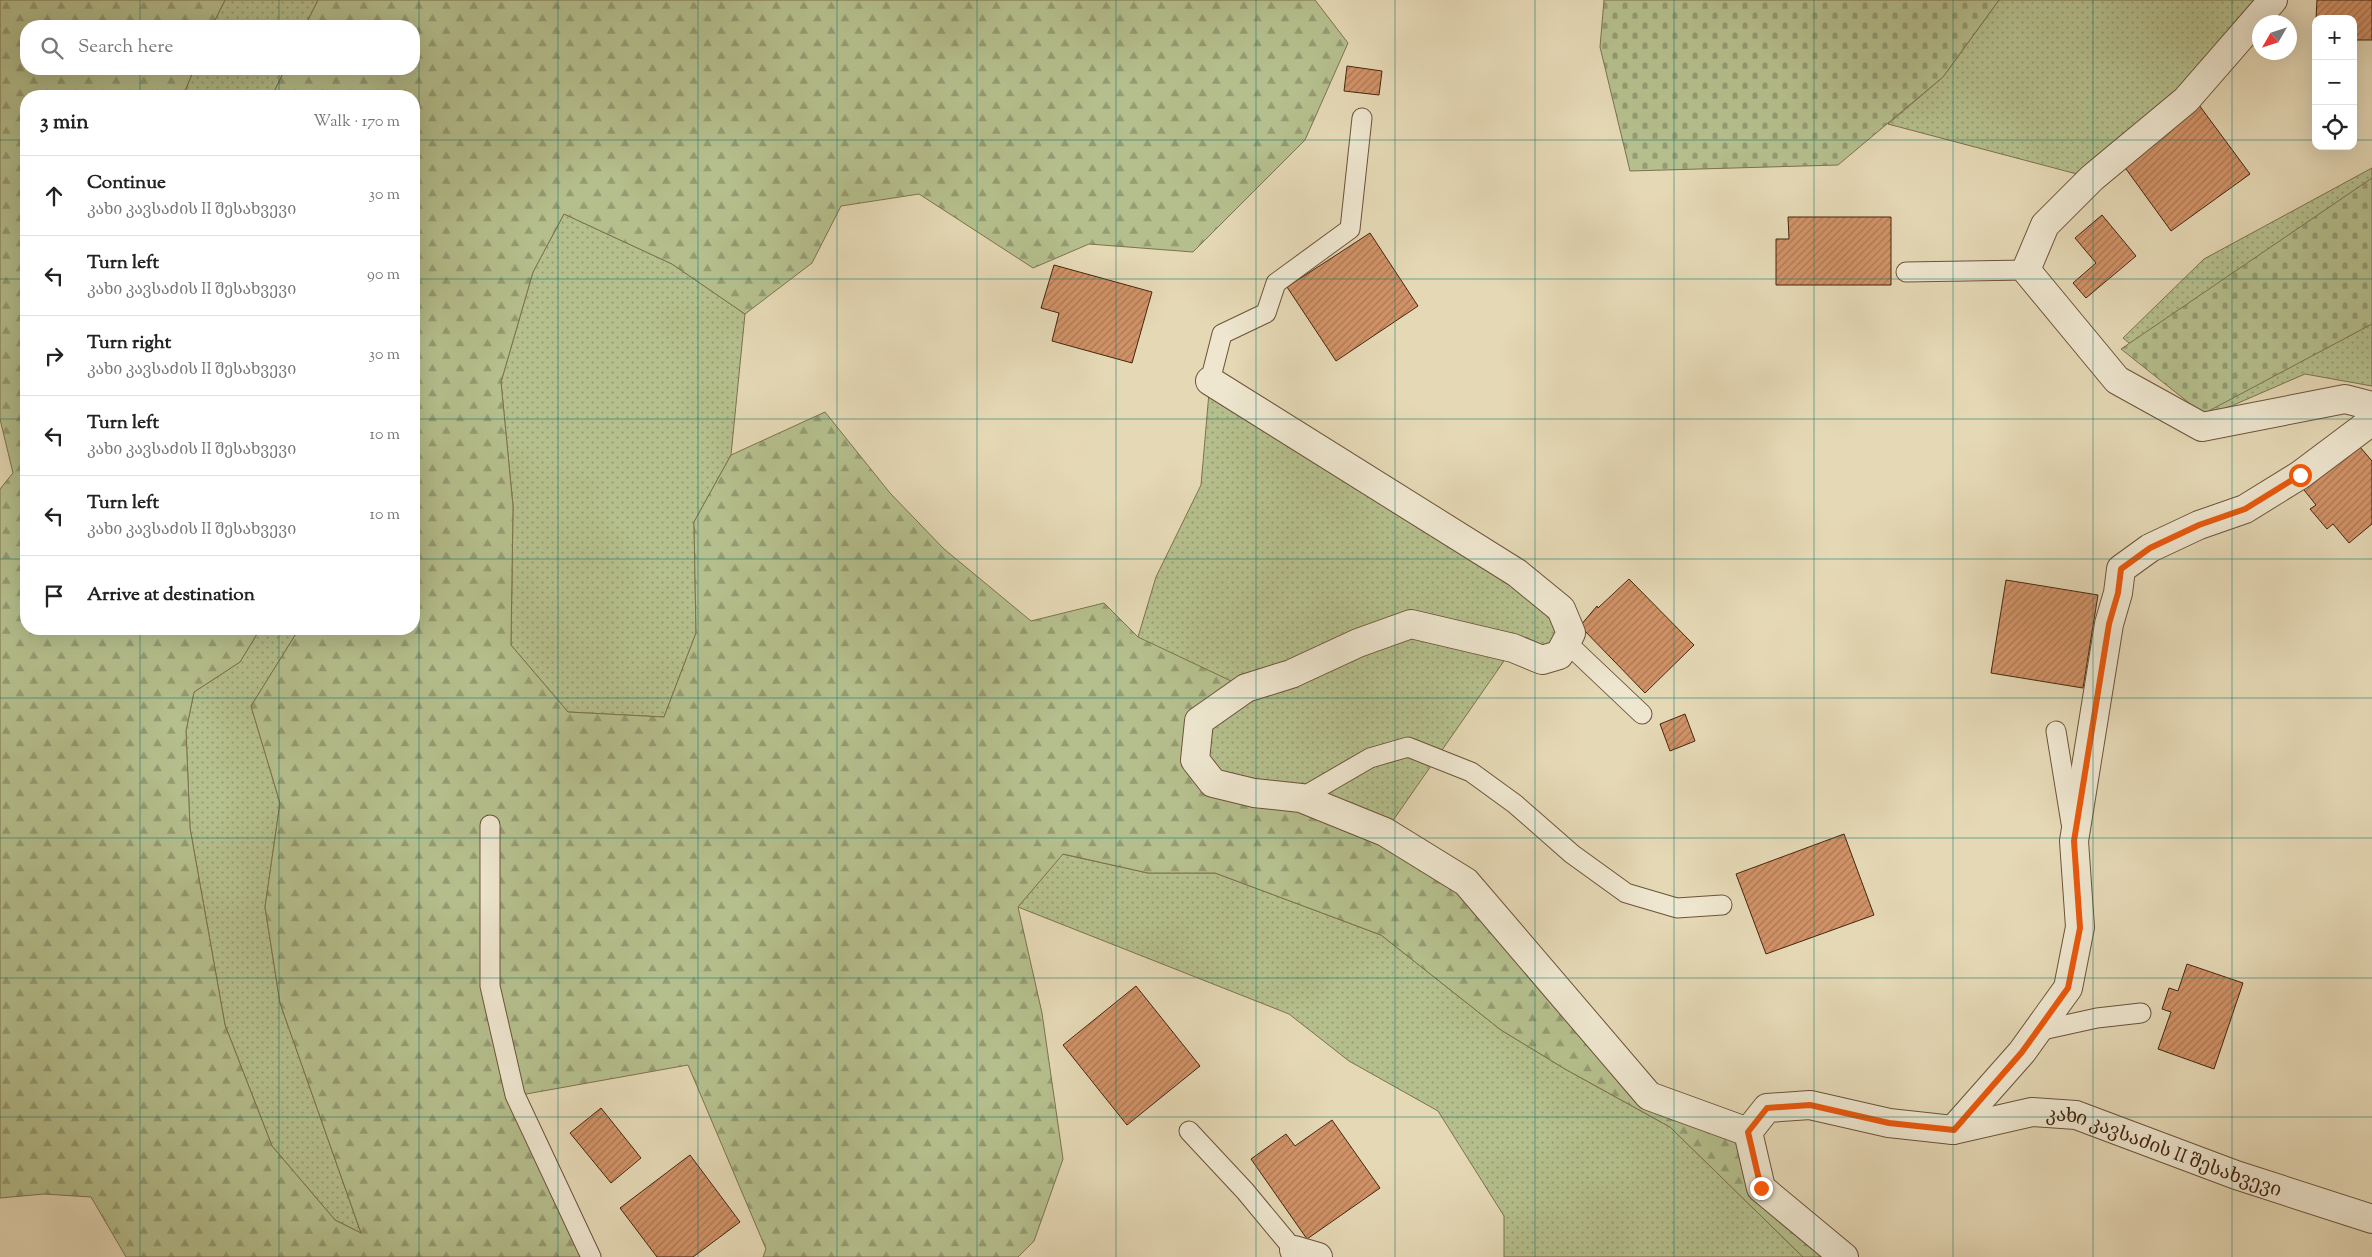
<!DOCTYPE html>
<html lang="en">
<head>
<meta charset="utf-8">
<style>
	body { margin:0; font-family:"Sorts Mill Goudy","Noto Serif Georgian",serif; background:#f6f6f6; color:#222 }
	.controls { position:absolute; right:15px; top:15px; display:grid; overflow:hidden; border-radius:10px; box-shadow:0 5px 20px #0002 }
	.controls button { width:45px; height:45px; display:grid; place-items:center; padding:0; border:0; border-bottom:1px solid #e0e0e0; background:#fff; color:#222; font:25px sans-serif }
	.compass { position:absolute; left:2252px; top:15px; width:45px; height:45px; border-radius:50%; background:#fff; box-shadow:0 5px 20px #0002; rotate:231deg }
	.stop { position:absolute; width:15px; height:15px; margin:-11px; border:4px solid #ea580c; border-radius:50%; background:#fff }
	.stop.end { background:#ea580c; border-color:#fff; box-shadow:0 1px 5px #0008 }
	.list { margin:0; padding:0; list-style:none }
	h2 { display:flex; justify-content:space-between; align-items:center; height:65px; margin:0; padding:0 20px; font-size:21px }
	h2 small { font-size:16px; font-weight:400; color:#767676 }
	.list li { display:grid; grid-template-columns:32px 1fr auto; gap:15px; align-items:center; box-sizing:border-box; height:80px; padding:0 20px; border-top:1px solid #e0e0e0 }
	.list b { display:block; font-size:19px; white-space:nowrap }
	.list p { margin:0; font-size:16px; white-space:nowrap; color:#767676 }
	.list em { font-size:16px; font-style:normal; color:#767676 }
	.icon { flex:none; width:28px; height:28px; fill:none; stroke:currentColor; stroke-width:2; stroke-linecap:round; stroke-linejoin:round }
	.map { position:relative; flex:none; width:2372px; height:1257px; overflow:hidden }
	.search { position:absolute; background:#fff; box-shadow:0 5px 20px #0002; left:20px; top:20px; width:400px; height:55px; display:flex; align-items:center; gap:12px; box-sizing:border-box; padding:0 18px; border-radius:20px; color:#767676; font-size:19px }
	.panel { position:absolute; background:#fff; box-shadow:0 5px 20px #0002; left:20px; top:90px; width:400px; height:545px; border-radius:20px }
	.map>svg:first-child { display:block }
</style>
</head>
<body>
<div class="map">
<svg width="2372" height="1257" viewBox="0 0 2372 1257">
	<defs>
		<pattern id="grass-dots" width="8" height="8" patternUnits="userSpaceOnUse" patternTransform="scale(1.25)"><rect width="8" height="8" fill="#b5bf8d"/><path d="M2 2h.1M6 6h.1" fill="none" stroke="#959b72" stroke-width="1.8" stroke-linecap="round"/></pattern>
		<pattern id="forest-firs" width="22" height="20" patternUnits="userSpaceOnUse" patternTransform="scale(1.25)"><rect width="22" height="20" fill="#b5bf8d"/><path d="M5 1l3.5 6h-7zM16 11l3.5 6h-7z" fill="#959b72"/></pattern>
		<pattern id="cemetery-stones" width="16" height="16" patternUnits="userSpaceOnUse" patternTransform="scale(1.25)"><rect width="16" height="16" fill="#b5bf8d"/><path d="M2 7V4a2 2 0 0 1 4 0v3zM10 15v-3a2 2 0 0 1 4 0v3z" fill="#959b72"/></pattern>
		<pattern id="building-hatch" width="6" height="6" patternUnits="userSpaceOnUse" patternTransform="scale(1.25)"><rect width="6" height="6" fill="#d19267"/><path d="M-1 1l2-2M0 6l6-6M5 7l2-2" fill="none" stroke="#ab7753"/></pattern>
	</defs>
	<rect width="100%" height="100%" fill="#e5d8b5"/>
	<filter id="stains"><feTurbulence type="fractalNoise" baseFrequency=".004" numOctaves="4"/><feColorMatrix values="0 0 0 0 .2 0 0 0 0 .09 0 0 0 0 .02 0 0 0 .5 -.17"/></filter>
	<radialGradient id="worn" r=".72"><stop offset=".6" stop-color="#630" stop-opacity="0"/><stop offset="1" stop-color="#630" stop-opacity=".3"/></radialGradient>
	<g fill="url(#grass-dots)" stroke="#7d724e">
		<path d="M 225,0 L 318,0 L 305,26 L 212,26 Z"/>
		<path d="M 1999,0 L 2273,0 L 2092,178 L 1888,124 L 1943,77 Z"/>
		<path d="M 194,69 L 285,69 L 272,96 L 183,96 Z"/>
		<path d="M 2372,168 L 2372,386 L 2305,374 L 2215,413 L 2123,338 L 2204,259 Z"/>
		<path d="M 564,214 L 672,264 L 745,314 L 731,455 L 694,522 L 696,633 L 664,717 L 568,712 L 511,645 L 513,506 L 501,382 L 533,272 Z"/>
		<path d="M 1210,381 L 1561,609 L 1559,655 L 1513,648 L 1385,832 L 1213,783 L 1138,637 L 1156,577 L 1201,485 Z"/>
		<path d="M 260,629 L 299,629 L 251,706 L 280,803 L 265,907 L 280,1003 L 361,1233 L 335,1220 L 272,1146 L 225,1025 L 190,828 L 186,731 L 194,692 L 240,662 Z"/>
		<path d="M 1062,854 L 1148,873 L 1215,873 L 1381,935 L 1501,1030 L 1565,1069 L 1670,1127 L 1803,1257 L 1504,1257 L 1504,1216 L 1438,1111 L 1349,1061 L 1289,1014 L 1018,907 Z"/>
	</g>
	<path fill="url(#forest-firs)" stroke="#7d724e" d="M 0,0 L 225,0 L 212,26 L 26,26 L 26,69 L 194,69 L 183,96 L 26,96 L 26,629 L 260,629 L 240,662 L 194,692 L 186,731 L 190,828 L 225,1025 L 272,1146 L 335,1220 L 361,1233 L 280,1003 L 265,907 L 280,803 L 251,706 L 299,629 L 414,629 L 414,96 L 272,96 L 285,69 L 414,69 L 414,26 L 305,26 L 318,0 L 1315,0 L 1348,43 L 1305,140 L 1193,252 L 1089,244 L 1033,268 L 919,194 L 841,206 L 812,263 L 745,314 L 672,264 L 564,214 L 533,272 L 501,382 L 513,506 L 511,645 L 568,712 L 664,717 L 696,633 L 694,522 L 731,455 L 825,412 L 890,493 L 944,549 L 1031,621 L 1104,603 L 1138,637 L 1246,688 L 1199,721 L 1213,783 L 1301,798 L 1466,882 L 1648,1096 L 1748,1132 L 1761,1188 L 1826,1257 L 1803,1257 L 1670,1127 L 1565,1069 L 1501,1030 L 1381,935 L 1215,873 L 1148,873 L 1063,854 L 1018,907 L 1042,1013 L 1063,1159 L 1034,1241 L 1018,1257 L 763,1257 L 766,1249 L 688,1065 L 515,1096 L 591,1257 L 126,1257 L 91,1197 L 44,1194 L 0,1198 L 0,489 L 13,473 L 0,419 Z"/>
	<g fill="url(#cemetery-stones)" stroke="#7d724e">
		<path d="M 1604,0 L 1999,0 L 1943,77 L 1838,165 L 1630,171 L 1600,47 Z"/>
		<path d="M 2372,178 L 2372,324 L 2203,414 L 2121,349 Z"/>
	</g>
	<g fill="url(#building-hatch)" stroke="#45260f">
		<path d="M 2317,0 L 2372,0 L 2372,40 L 2353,40 L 2353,19 L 2316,19 Z"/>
		<path d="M 1347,66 L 1382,71 L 1379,95 L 1344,91 Z"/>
		<path d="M 2199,105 L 2250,174 L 2171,231 L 2121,162 Z"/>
		<path d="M 2102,215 L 2136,256 L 2086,298 L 2073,283 L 2096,263 L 2075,238 Z"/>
		<path d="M 1788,217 L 1891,217 L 1891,285 L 1776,285 L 1776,239 L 1789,239 Z"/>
		<path d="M 1370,233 L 1418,306 L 1336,361 L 1287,287 Z"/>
		<path d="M 1054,265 L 1152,292 L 1132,363 L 1052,341 L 1059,313 L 1041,308 Z"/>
		<path d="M 2354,440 L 2372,461 L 2372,524 L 2349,543 L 2333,524 L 2327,529 L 2310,509 L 2316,505 L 2300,485 Z"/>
		<path d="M 1629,579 L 1694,645 L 1645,693 L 1580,626 L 1597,606 L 1598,608 Z"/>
		<path d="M 2006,580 L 2098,595 L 2083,688 L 1991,673 Z"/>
		<path d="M 1685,714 L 1695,741 L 1670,751 L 1660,724 Z"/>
		<path d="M 1844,834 L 1874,915 L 1766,954 L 1736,874 Z"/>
		<path d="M 2187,964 L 2243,983 L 2214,1069 L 2158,1049 L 2171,1012 L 2162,1009 L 2169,988 L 2178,991 Z"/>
		<path d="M 1136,986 L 1200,1066 L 1127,1125 L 1063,1045 Z"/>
		<path d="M 601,1108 L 641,1158 L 611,1183 L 570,1133 Z"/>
		<path d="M 1332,1120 L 1380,1188 L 1307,1239 L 1251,1159 L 1286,1134 L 1295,1146 Z"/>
		<path d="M 690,1155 L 740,1222 L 693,1257 L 657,1257 L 620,1208 Z"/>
	</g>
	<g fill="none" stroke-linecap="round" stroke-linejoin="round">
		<g stroke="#6d5238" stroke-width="21">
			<g id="lane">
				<path d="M 1906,272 L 2026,270"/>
				<path d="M 1210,381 L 1222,334 L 1266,313 L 1276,283 L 1350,229 L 1362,118"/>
				<path d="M 1566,642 L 1642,714"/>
				<path d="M 2056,731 L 2071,823"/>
				<path d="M 1301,798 L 1370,758 L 1408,747 L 1471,772 L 1515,804 L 1572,854 L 1626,893 L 1677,908 L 1722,905"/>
				<path d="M 490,825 L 490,986 L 515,1095 L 591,1257"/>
				<path d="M 2038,1031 L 2097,1018 L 2141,1013"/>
				<path d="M 1189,1131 L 1245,1191 L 1294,1250"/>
			</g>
		</g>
		<g stroke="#6d5238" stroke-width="30">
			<g id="street">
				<path d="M 2273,0 L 2186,100 L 2092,178 L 2045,225 L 2026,270 L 2117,380 L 2202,427 L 2345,399 L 2372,406"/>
				<path d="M 1210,381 L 1517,573 L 1561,609 L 1571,633 L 1559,655 L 1542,660 L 1513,648 L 1411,624 L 1358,643 L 1291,674 L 1246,688 L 1199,721 L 1195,760 L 1213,783 L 1254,793 L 1301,798 L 1385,832 L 1466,882 L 1649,1096 L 1748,1132"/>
				<path d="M 1953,1130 L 2022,1052 L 2068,988 L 2080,927 L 2074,841 L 2109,624 L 2118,593 L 2121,569 L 2150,548 L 2199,525 L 2245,509 L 2300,475 L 2372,421"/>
				<path d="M 1294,1250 L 1318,1257"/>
				<path id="s1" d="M 1844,1257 L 1761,1188 L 1748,1132 L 1767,1108 L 1810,1105 L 1889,1123 L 1953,1130 L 2032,1112 L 2076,1115 L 2236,1175 L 2372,1219"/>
			</g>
		</g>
		<use href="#lane" stroke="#eee6cf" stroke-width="19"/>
		<use href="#street" stroke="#eee6cf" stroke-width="28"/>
	</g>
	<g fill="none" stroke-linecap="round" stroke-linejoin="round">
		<path stroke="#ea580c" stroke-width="6" d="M 1761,1188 L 1748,1132 L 1767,1108 L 1810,1105 L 1889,1123 L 1954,1130 L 2022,1052 L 2068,988 L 2080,928 L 2074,841 L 2109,624 L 2118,593 L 2121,569 L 2150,548 L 2199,525 L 2245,509 L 2300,475"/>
	</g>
	<path fill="none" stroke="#0f766e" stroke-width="1" stroke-opacity="0.55" d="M 140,0 L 140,26M 279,0 L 279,26M 419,0 L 419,1257M 558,0 L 558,1257M 698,0 L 698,1257M 837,0 L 837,1257M 977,0 L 977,1257M 1116,0 L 1116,1257M 1256,0 L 1256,1257M 1395,0 L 1395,1257M 1535,0 L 1535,1257M 1674,0 L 1674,1257M 1814,0 L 1814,1257M 1953,0 L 1953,1257M 2093,0 L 2093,1257M 2232,0 L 2232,1257M 140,69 L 140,96M 279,69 L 279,96M 0,140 L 26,140M 414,140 L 2316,140M 2353,140 L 2372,140M 0,279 L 26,279M 414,279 L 2372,279M 0,419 L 26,419M 414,419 L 2372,419M 0,559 L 26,559M 414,559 L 2372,559M 140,629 L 140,1257M 279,629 L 279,1257M 0,698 L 2372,698M 0,838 L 2372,838M 0,978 L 2372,978M 0,1117 L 2372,1117"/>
	<g text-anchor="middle" stroke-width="4.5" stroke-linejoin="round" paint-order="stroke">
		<g font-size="19" fill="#45260f" stroke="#eee6cf">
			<text dy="7" stroke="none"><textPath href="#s1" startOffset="604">კახი კავსაძის II შესახვევი</textPath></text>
		</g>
	</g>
	<rect width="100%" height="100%" filter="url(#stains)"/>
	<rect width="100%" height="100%" fill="url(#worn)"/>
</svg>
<div class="controls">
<button>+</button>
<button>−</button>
<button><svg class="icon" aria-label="locate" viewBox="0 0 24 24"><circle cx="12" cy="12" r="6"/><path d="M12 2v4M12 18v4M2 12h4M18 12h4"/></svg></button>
</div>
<svg class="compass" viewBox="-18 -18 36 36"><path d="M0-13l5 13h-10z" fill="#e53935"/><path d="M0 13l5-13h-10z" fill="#767676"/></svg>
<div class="stop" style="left:2300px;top:475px"></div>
<div class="stop end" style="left:1761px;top:1188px"></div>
<div class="search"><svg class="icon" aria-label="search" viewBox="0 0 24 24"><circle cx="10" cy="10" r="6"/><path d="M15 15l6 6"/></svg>Search here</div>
<section class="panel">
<h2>3 min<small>Walk · 170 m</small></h2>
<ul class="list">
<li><svg class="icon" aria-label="ahead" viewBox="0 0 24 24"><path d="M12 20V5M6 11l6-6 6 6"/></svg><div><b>Continue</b><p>კახი კავსაძის II შესახვევი</p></div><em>30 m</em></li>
<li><svg class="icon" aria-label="left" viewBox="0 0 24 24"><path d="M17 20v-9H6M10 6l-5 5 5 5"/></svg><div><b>Turn left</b><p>კახი კავსაძის II შესახვევი</p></div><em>90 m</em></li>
<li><svg class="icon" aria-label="right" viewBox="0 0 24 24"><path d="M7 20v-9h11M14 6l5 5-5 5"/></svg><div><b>Turn right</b><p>კახი კავსაძის II შესახვევი</p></div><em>30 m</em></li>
<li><svg class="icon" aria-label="left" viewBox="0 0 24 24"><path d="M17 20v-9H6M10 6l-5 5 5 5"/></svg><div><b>Turn left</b><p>კახი კავსაძის II შესახვევი</p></div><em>10 m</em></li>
<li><svg class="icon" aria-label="left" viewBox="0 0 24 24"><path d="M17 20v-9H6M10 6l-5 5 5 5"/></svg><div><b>Turn left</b><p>კახი კავსაძის II შესახვევი</p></div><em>10 m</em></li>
<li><svg class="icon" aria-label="arrive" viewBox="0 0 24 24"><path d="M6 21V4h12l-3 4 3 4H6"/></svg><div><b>Arrive at destination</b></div></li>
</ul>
</section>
</div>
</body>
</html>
